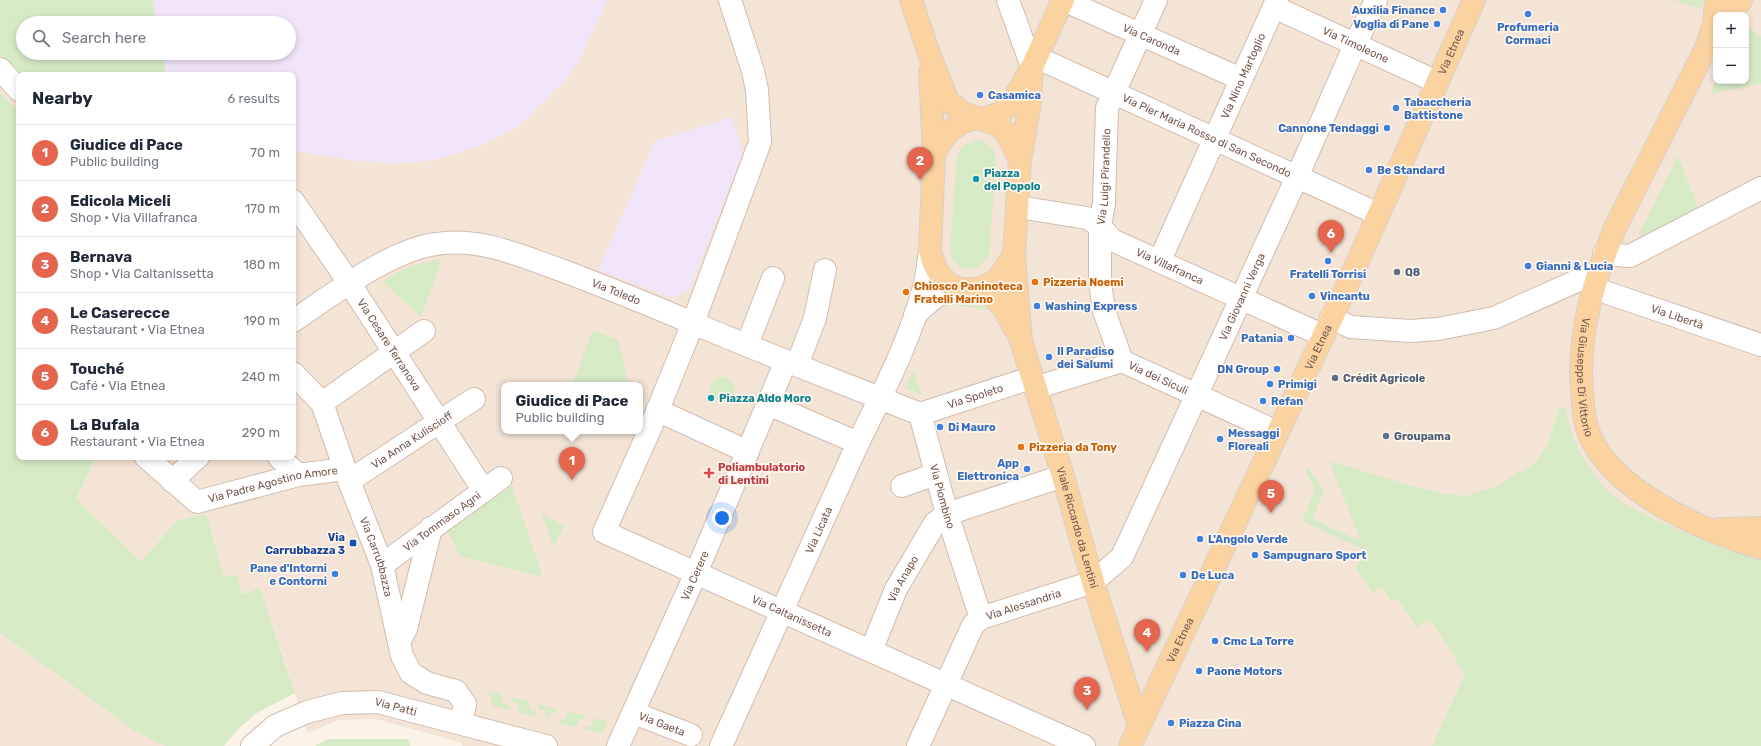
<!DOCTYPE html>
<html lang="en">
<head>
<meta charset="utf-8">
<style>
	body { margin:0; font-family:Rubik,sans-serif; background:#f2f2f3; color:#1f2937 }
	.controls { position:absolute; right:12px; top:12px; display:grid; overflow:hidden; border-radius:8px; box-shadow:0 2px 6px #0003 }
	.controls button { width:36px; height:36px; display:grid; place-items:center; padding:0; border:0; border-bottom:1px solid #e0e1e3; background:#fff; color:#1f2937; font:20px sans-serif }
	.you { position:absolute; left:722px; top:518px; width:14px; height:14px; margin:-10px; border:3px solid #fff; border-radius:50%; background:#1a73e8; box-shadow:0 0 0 6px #1a73e833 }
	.badge { display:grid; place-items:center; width:26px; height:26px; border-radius:50%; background:#e4664e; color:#fff; font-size:13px; font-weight:700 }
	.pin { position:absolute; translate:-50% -33px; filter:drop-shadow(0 1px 2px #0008) }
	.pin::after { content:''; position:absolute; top:21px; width:14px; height:12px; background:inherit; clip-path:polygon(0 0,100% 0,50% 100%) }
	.popup { position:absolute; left:501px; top:382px; width:142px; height:52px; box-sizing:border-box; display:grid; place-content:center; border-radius:8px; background:#fff; filter:drop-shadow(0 1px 3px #0005); font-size:13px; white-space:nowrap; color:#747a83 }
	.popup b { font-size:15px; color:#1f2937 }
	.popup::after { content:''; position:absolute; left:50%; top:100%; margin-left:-8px; border:8px solid transparent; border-top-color:#fff }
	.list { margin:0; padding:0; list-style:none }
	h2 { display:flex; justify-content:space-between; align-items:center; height:52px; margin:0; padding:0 16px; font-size:17px }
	h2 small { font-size:13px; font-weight:400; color:#747a83 }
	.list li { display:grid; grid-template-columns:26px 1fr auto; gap:12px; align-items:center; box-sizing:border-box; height:56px; padding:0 16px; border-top:1px solid #e0e1e3 }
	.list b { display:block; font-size:15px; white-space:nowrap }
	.list p { margin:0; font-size:13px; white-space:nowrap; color:#747a83 }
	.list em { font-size:13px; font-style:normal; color:#747a83 }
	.icon { flex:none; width:22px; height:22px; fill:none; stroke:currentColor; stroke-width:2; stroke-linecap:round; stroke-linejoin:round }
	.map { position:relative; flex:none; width:1761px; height:746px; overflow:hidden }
	.search { position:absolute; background:#fff; box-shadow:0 2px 6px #0003; left:16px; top:16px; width:280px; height:44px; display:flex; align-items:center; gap:10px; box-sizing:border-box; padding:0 14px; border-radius:22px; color:#747a83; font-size:15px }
	.panel { position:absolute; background:#fff; box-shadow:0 2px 6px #0003; left:16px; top:72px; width:280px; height:388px; border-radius:8px }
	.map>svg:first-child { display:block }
</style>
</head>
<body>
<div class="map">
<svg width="1761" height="746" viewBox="0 0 1761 746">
	<rect width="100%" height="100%" fill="#fcf3e8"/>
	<g fill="#f4e4d6" fill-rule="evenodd">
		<path d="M 0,0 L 1761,0 L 1761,746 L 462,746 L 462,743 L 376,719 L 339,720 L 307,733 L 286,664 L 260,588 L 241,594 L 224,577 L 206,513 L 176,521 L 141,562 L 76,499 L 96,457 L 293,457 L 293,75 L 19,75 L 19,112 L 0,92 ZM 1716,15 L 1746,15 L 1746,81 L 1716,81 ZM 23,23 L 289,23 L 289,53 L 23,53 ZM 504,385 L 640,385 L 640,431 L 504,431 Z"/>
		<path d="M 0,633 L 133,730 L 166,746 L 0,746 Z"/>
	</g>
	<g fill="#f0e4f9">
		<path d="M 152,0 L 608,0 L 577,64 L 562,84 L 519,126 L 483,145 L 438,159 L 398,164 L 352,160 L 293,151 L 293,75 L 166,75 L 162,53 L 289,53 L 289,23 L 157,23 Z"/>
		<path d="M 732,117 L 743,154 L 689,290 L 673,298 L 598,270 L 655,141 Z"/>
	</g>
	<g fill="#d7eac6">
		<path d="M 0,0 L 152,0 L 157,23 L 23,23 L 23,53 L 162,53 L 166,75 L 21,75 L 0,53 Z"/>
		<path d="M 1674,0 L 1704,0 L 1699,9 Z"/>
		<path d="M 1746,26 L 1761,36 L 1761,83 L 1710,94 L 1716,81 L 1746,81 Z"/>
		<path d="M 0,92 L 19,112 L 19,457 L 96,457 L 76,499 L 141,562 L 176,521 L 206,513 L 224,577 L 237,575 L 242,594 L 260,588 L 295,693 L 257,713 L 239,728 L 224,746 L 165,746 L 133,730 L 0,633 Z"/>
		<path d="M 975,140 C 988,141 995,148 996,160 L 989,255 C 977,278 953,272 950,248 L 957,156 L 964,145 Z"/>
		<path d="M 1678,156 L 1699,210 L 1643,239 L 1639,234 Z"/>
		<path d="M 442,259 L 421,317 L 384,282 C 401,267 420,263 442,259 Z"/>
		<path d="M 962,302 L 973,302 L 990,310 L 946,304 Z"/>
		<path d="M 593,330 L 618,340 L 629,385 L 572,385 Z"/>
		<path d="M 913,371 L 922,395 L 905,388 Z"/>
		<circle cx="722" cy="389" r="12"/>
		<path d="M 1559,408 L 1565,408 C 1572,445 1595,487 1628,506 C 1644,515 1661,522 1678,530 C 1705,542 1732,553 1761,560 L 1761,746 L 1432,746 L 1465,674 L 1430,619 L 1417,628 L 1397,598 L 1391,601 L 1382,587 L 1373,593 L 1356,570 L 1364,550 L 1302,521 L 1315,490 L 1305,470 L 1309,468 L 1324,490 L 1313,519 L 1361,541 L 1329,461 L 1413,486 L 1446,494 L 1468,496 L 1497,486 L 1536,462 L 1548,443 Z"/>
		<path d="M 512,486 L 543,577 L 461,557 L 446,530 Z"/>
		<path d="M 541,514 L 564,525 L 554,547 Z"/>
		<path d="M 488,691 L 501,694 L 504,704 L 509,706 L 510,710 L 493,706 Z"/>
		<path d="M 510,697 L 528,701 L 532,711 L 536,712 L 537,717 L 519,713 L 517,704 L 512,702 Z"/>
		<path d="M 538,704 L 557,709 L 555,713 L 551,712 L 548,720 L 545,710 L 539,709 Z"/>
		<path d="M 568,712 L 585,715 L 584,719 L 579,719 L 576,727 L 558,723 L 559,719 L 565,719 Z"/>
		<path d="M 595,718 L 608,722 L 603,733 L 585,729 L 587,726 L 591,726 Z"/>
		<path d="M 328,739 L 408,739 L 410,746 L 315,746 Z"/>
	</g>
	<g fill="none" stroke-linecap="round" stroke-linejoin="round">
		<g stroke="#d0bcb0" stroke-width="24">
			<g id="minor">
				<path id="s1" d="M 730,0 L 753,71 L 757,90 L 760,142 L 693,323 L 650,429 L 604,532 L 1084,746"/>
				<path d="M 1008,0 L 1032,67"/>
				<path id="s2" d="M 1063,0 L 1241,79"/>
				<path id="s3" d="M 1274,7 L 1437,82"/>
				<path id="s4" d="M 1036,57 L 1378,214"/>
				<path d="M 0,69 L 19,90"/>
				<path id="s5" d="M 293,201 L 350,284 L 484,491"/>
				<path id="s6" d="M 1018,207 L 1087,218 L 1100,226 L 1112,240 L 1322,335"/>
				<path d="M 1604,254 L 1630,256 L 1761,188"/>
				<path id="s7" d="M 1160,260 L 1277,0"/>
				<path id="s8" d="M 1593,288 L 1761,345"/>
				<path d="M 915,315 C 928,303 938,292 955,288"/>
				<path d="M 1331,318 L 1351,327 L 1410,331 L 1438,329 L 1494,318 L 1599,271"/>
				<path id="s9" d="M 293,321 C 332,295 390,250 436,244 C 480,237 521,256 561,270 C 606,287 650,305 695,324 C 769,355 845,384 920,414 L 947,514 L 981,618"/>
				<path d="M 747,345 L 773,278"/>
				<path id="s10" d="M 1122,361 L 1104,311 L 1100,282 L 1100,226 L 1104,203 L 1107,108 L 1156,0"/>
				<path d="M 797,365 L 815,318 L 825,270"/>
				<path id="s11" d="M 293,373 L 322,403 L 349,481 L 382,565 L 402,656 L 411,673 L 427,683 L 456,691 L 465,704 L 461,723"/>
				<path id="s12" d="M 1035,388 L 1122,361 L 1277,432"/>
				<path d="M 322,403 L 424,331"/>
				<path d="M 768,404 L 858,443"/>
				<path d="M 657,410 L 748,452"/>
				<path id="s13" d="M 920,414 L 1031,378"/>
				<path id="s14" d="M 146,457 L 197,502 L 298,475 L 345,469"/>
				<path d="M 279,457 L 298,475"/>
				<path d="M 172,481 L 198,457"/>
				<path id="s15" d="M 349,481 L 474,399"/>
				<path d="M 902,486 L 936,474"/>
				<path id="s16" d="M 382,565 L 501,478"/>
				<path d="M 399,642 L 406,629 L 431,528"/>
				<path id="s17" d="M 871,651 L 896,589 L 935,523 L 947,514 L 1063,476"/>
				<path id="s18" d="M 634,713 L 691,735"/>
				<path id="s19" d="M 252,746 L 275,726 L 307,712 L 342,703 L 378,702 L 546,746"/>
				<path id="s20" d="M 618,746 L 696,573 L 786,361"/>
				<path id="s21" d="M 721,746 L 858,443 C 882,394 910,341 924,287 C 927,276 928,263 930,251"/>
				<path id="s22" d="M 918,746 L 973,625 L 981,618 L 1093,582 L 1122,557 L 1297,177 L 1355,45 L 1376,0"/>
			</g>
		</g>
		<g stroke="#d9d0cd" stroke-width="24">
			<g id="major">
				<path id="s23" d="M 911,0 L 928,51 L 948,101 L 963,113 L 998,125 L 1006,132 L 1020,160 L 1014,255 L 1021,341 L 1063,476 L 1093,582 L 1139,726"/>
				<path d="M 1730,15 L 1741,0"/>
				<path id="s24" d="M 1716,34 L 1707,46 L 1615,228 C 1594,280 1577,335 1582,392 C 1583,406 1584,421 1589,434 C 1614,493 1704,531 1761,548"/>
				<path d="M 1707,46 L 1714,23 L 1716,0"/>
				<path d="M 930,72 L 934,154"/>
				<path d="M 977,118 L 963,122 L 951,130 L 943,139 L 934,154 L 930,251 C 936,276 951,295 979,288 C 986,286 991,284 996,280 C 1003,273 1008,263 1014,255"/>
				<path d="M 983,119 L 1000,113 L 1010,105 L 1032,67 L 1063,0"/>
				<path d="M 1020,160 L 1030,103 L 1032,70"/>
				<path d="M 972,290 L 991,295 L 1001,304 L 1016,331"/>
				<path d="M 1720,529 L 1761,528"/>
				<path id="s25" d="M 1130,746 L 1345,290 L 1474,0"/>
			</g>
		</g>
		<use href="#minor" stroke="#fff" stroke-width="22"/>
		<use href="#major" stroke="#fad3a1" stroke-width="22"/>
	</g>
	<g fill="#3f7fe0" stroke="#fff7ee" stroke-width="1.5">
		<circle cx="1443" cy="10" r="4"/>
		<circle cx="1528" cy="14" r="4"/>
		<circle cx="1437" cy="24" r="4"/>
		<circle cx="980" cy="95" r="4"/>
		<circle cx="1396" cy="108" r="4"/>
		<circle cx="1387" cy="128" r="4"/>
		<circle cx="1369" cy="170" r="4"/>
		<circle cx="1328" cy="261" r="4"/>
		<circle cx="1528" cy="266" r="4"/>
		<circle cx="1312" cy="296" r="4"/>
		<circle cx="1037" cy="306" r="4"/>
		<circle cx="1291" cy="338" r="4"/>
		<circle cx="1049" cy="357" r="4"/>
		<circle cx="1277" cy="369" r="4"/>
		<circle cx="1270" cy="384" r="4"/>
		<circle cx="1263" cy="401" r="4"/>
		<circle cx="940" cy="427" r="4"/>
		<circle cx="1220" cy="439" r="4"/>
		<circle cx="1027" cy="469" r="4"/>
		<circle cx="1200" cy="539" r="4"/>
		<circle cx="1255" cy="555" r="4"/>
		<circle cx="335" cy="574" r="4"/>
		<circle cx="1183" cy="575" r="4"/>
		<circle cx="1215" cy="641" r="4"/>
		<circle cx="1199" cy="671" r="4"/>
		<circle cx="1171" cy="723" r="4"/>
	</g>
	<g fill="#0f9aa8" stroke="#fff7ee" stroke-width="1.5">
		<circle cx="976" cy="179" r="4"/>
		<circle cx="711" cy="398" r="4"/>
	</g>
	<g fill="#5c6f8a" stroke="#fff7ee" stroke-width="1.5">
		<circle cx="1397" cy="272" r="4"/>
		<circle cx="1335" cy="378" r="4"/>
		<circle cx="1386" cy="436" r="4"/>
	</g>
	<g fill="#e8710a" stroke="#fff7ee" stroke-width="1.5">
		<circle cx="1035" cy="282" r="4"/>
		<circle cx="906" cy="292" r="4"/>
		<circle cx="1021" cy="447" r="4"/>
	</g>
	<path fill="#e0444e" stroke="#fff7ee" stroke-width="1.5" d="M707 467h4v4h4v4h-4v4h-4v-4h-4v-4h4z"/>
	<rect fill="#1a4fb4" stroke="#fff7ee" stroke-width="1.5" x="349" y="539" width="8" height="8" rx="2"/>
	<g text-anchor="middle" stroke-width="3.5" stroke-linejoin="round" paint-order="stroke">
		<g font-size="11" font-weight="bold" fill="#366cbe" stroke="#fff7ee" text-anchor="start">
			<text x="1435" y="14" text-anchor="end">Auxilia Finance</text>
			<text x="1429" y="28" text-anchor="end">Voglia di Pane</text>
			<text x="1528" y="31" text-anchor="middle">Profumeria<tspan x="1528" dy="13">Cormaci</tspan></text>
			<text x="988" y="99">Casamica</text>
			<text x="1404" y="106">Tabaccheria<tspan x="1404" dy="13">Battistone</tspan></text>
			<text x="1379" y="132" text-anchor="end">Cannone Tendaggi</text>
			<text x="1377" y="174">Be Standard</text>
			<text x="1536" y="270">Gianni &amp; Lucia</text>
			<text x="1328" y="278" text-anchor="middle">Fratelli Torrisi</text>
			<text x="1320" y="300">Vincantu</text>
			<text x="1045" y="310">Washing Express</text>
			<text x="1283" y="342" text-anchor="end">Patania</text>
			<text x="1057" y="355">Il Paradiso<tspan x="1057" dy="13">dei Salumi</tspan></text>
			<text x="1269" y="373" text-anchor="end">DN Group</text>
			<text x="1278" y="388">Primigi</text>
			<text x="1271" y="405">Refan</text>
			<text x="948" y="431">Di Mauro</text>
			<text x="1228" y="437">Messaggi<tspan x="1228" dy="13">Floreali</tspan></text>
			<text x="1019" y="467" text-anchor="end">App<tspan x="1019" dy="13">Elettronica</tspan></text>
			<text x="1208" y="543">L'Angolo Verde</text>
			<text x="1263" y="559">Sampugnaro Sport</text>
			<text x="327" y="572" text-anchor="end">Pane d'Intorni<tspan x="327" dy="13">e Contorni</tspan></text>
			<text x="1191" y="579">De Luca</text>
			<text x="1223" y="645">Cmc La Torre</text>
			<text x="1207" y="675">Paone Motors</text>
			<text x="1179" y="727">Piazza Cina</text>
		</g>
		<g font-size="11" fill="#76584c" stroke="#fff7ee">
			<text dy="4" stroke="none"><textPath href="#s2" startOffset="97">Via Caronda</textPath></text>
			<text dy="4" stroke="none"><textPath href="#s3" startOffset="90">Via Timoleone</textPath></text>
			<text dy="4" stroke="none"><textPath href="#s25" startOffset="765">Via Etnea</textPath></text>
			<text dy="4" stroke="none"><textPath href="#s7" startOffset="202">Via Nino Martoglio</textPath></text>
			<text dy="4" stroke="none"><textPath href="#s4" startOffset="188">Via Pier Maria Rosso di San Secondo</textPath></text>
			<text dy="4" stroke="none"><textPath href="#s10" startOffset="188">Via Luigi Pirandello</textPath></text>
			<text dy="4" stroke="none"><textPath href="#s6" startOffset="167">Via Villafranca</textPath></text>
			<text dy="4" stroke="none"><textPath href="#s9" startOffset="352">Via Toledo</textPath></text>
			<text dy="4" stroke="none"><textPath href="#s22" startOffset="586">Via Giovanni Verga</textPath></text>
			<text dy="4" stroke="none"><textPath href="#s8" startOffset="89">Via Libertà</textPath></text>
			<text dy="4" stroke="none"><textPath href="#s5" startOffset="173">Via Cesare Terranova</textPath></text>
			<text dy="4" stroke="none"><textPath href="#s25" startOffset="441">Via Etnea</textPath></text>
			<text dy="4" stroke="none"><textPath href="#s24" startOffset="373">Via Giuseppe Di Vittorio</textPath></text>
			<text dy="4" stroke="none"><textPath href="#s12" startOffset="131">Via dei Siculi</textPath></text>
			<text dy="4" stroke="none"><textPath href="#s13" startOffset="58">Via Spoleto</textPath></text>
			<text dy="4" stroke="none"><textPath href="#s15" startOffset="75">Via Anna Kuliscioff</textPath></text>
			<text dy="4" stroke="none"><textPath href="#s14" startOffset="146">Via Padre Agostino Amore</textPath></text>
			<text dy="4" stroke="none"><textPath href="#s9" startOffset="765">Via Piombino</textPath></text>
			<text dy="4" stroke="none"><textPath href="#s16" startOffset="74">Via Tommaso Agni</textPath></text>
			<text dy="4" stroke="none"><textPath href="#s23" startOffset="582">Viale Riccardo da Lentini</textPath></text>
			<text dy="4" stroke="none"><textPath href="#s21" startOffset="237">Via Licata</textPath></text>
			<text dy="4" stroke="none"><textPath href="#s11" startOffset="205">Via Carrubbazza</textPath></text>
			<text dy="4" stroke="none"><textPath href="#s20" startOffset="187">Via Cerere</textPath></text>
			<text dy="4" stroke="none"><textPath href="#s17" startOffset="79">Via Anapo</textPath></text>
			<text dy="4" stroke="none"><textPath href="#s22" startOffset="188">Via Alessandria</textPath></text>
			<text dy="4" stroke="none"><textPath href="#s1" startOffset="772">Via Caltanissetta</textPath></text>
			<text dy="4" stroke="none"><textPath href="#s25" startOffset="117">Via Etnea</textPath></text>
			<text dy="4" stroke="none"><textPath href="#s19" startOffset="156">Via Patti</textPath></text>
			<text dy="4" stroke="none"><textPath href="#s18" startOffset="30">Via Gaeta</textPath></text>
		</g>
		<g font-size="11" font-weight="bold" fill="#0d838f" stroke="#fff7ee" text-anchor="start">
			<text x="984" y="177">Piazza<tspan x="984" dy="13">del Popolo</tspan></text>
			<text x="719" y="402">Piazza Aldo Moro</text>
		</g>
		<g font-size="11" font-weight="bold" fill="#4e5e75" stroke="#fff7ee" text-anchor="start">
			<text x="1405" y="276">Q8</text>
			<text x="1343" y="382">Crédit Agricole</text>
			<text x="1394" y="440">Groupama</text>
		</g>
		<g font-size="11" font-weight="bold" fill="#c56008" stroke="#fff7ee" text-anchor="start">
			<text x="1043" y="286">Pizzeria Noemi</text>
			<text x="914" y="290">Chiosco Paninoteca<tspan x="914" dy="13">Fratelli Marino</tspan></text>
			<text x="1029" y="451">Pizzeria da Tony</text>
		</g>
		<g font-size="11" font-weight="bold" fill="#be3a42" stroke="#fff7ee" text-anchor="start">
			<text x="718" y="471">Poliambulatorio<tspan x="718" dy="13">di Lentini</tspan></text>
		</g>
		<g font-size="11" font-weight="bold" fill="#164399" stroke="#fff7ee" text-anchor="end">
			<text x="345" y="541">Via<tspan x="345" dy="13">Carrubbazza 3</tspan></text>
		</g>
	</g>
</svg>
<div class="controls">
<button>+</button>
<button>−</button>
</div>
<div class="you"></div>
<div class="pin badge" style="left:572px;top:480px">1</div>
<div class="popup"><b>Giudice di Pace</b>Public building</div>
<div class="pin badge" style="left:920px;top:180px">2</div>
<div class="pin badge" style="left:1087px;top:710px">3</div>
<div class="pin badge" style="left:1147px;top:652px">4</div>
<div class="pin badge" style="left:1271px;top:513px">5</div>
<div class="pin badge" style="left:1331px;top:253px">6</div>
<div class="search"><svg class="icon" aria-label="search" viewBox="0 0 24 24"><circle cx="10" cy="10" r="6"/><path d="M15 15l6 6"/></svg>Search here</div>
<section class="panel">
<h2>Nearby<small>6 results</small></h2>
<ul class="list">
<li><span class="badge">1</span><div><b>Giudice di Pace</b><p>Public building</p></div><em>70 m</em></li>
<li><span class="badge">2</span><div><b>Edicola Miceli</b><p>Shop · Via Villafranca</p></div><em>170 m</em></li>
<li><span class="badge">3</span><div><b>Bernava</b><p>Shop · Via Caltanissetta</p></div><em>180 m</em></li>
<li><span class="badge">4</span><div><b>Le Caserecce</b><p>Restaurant · Via Etnea</p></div><em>190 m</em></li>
<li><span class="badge">5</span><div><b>Touché</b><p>Café · Via Etnea</p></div><em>240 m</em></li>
<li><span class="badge">6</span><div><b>La Bufala</b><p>Restaurant · Via Etnea</p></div><em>290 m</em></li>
</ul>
</section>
</div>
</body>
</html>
